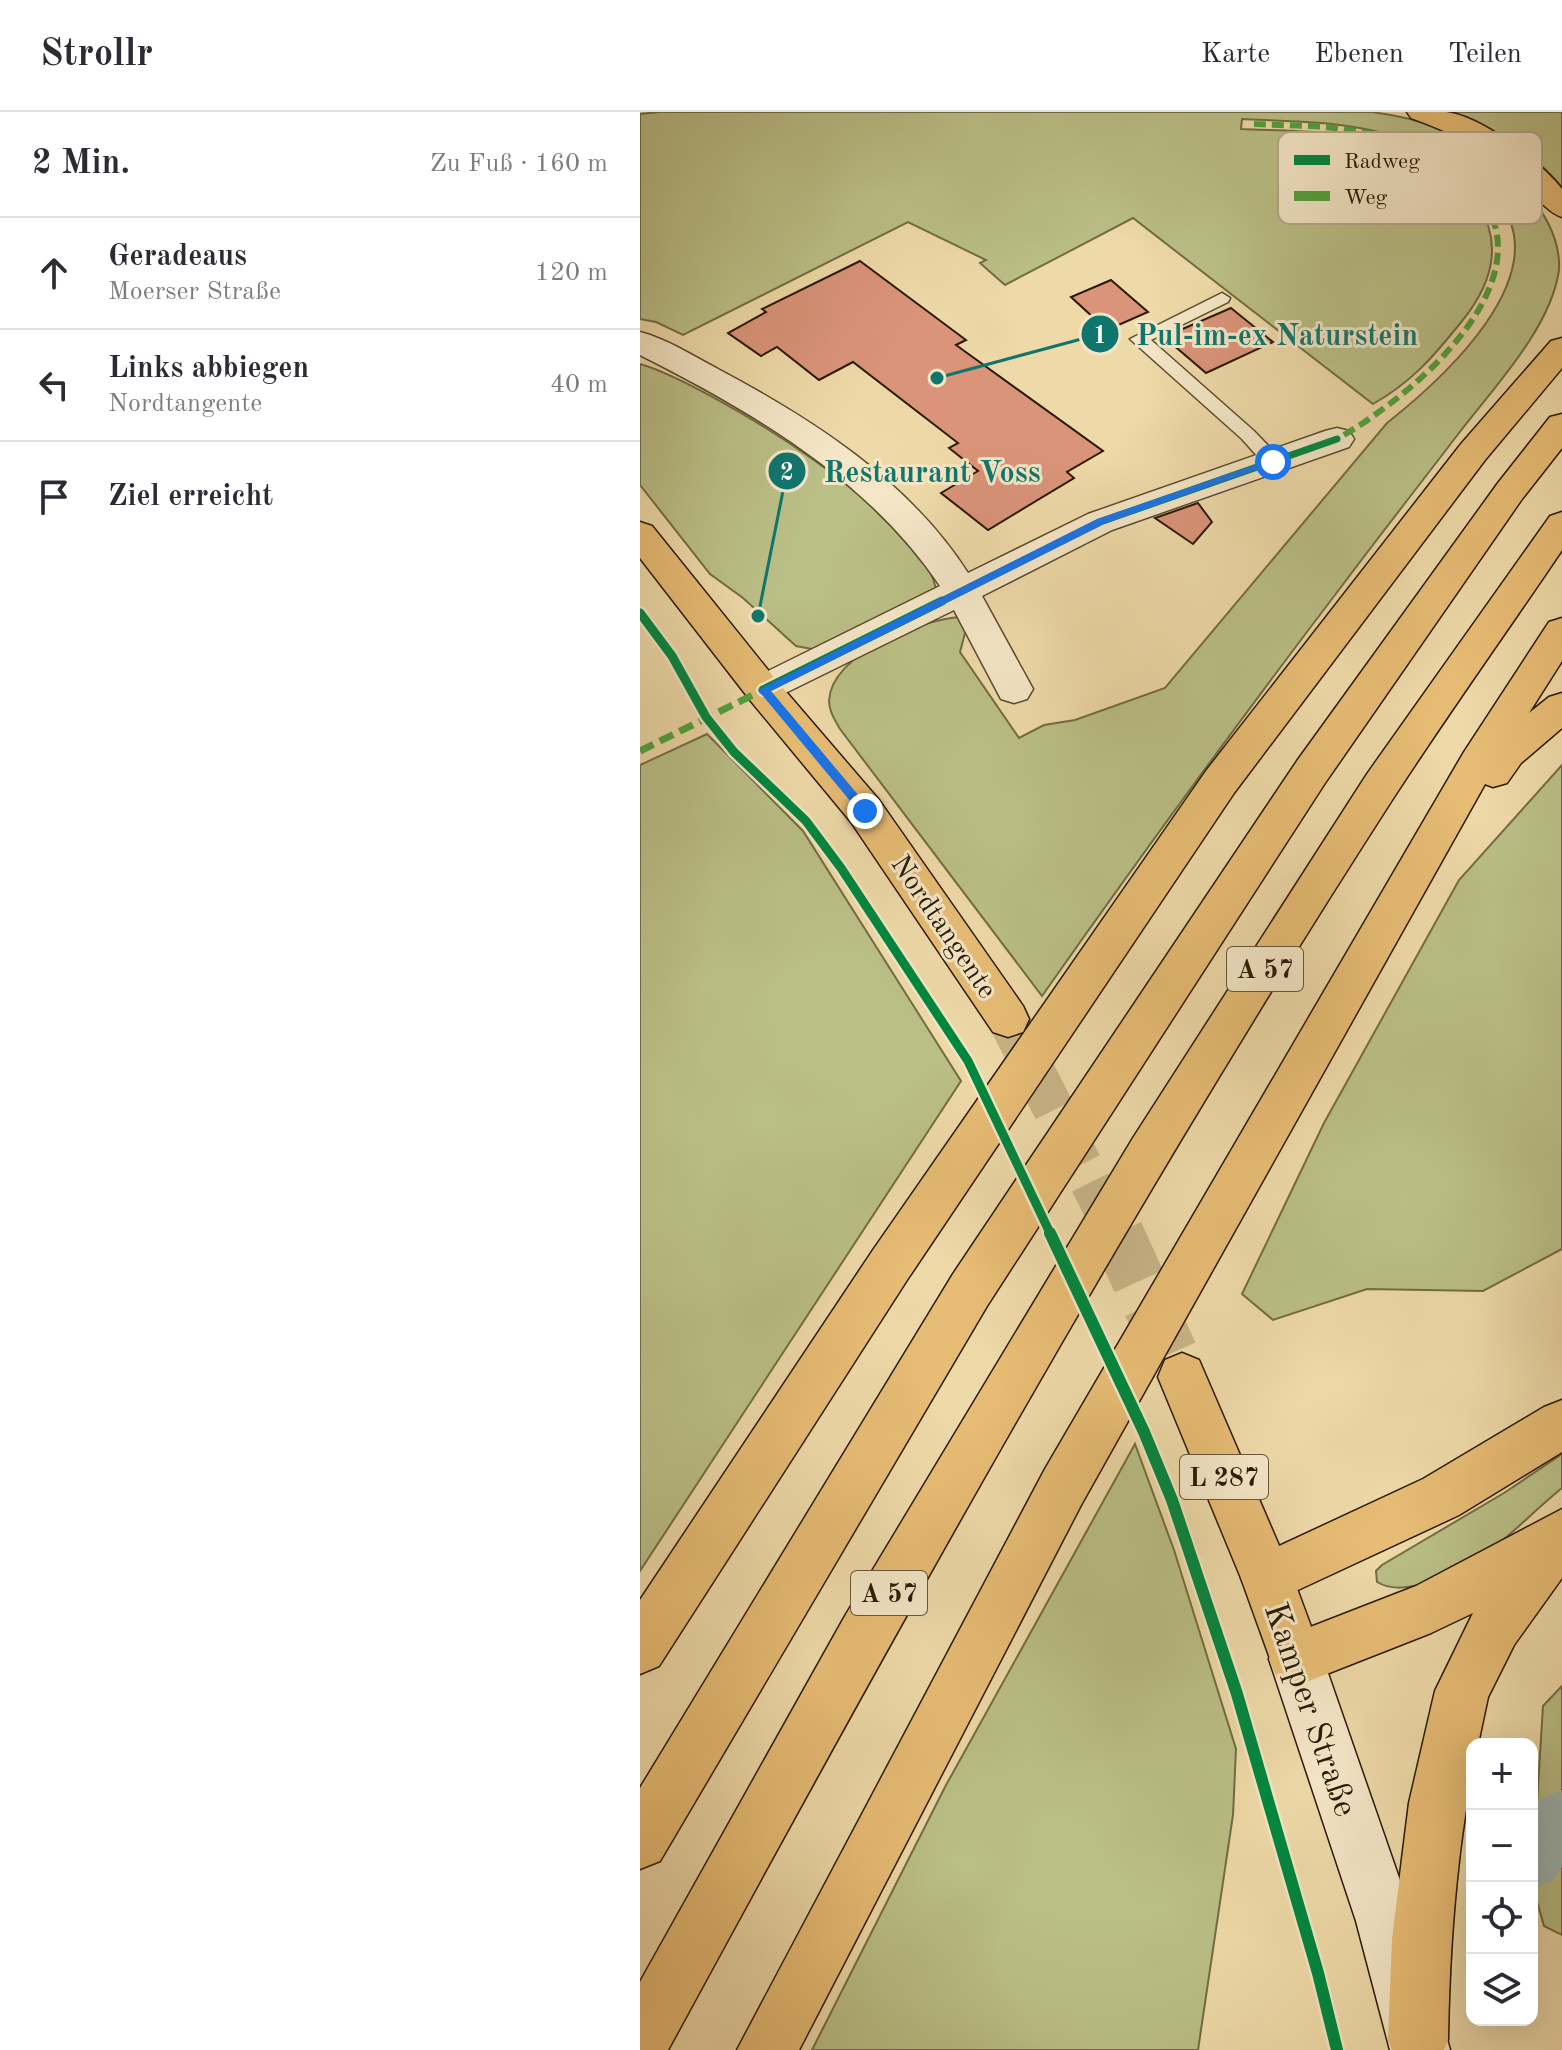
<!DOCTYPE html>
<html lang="de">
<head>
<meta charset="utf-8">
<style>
	body { margin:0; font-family:"Old Standard TT",serif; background:#f2f2f3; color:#2b2b33 }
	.controls { position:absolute; right:24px; bottom:24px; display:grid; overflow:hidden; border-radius:16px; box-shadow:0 8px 32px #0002 }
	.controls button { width:72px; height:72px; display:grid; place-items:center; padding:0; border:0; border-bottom:2px solid #e1e1e2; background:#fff; color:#2b2b33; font:40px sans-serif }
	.stop { position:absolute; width:24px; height:24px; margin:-18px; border:6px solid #1a73e8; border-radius:50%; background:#fff }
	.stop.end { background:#1a73e8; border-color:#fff; box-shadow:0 2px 8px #0008 }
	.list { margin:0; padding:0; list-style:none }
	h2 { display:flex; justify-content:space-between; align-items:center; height:104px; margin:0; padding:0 32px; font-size:34px }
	h2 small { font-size:26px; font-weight:400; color:#7c7c81 }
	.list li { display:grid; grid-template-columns:52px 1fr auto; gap:24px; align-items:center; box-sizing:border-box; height:112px; padding:0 32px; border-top:2px solid #e1e1e2 }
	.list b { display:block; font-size:30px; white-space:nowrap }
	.list p { margin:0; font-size:26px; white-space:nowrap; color:#7c7c81 }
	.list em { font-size:26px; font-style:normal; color:#7c7c81 }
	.icon { flex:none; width:44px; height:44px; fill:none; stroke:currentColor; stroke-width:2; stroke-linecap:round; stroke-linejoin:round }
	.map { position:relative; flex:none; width:922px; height:1938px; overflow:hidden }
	header { display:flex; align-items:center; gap:48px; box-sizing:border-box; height:112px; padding:0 40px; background:#fff; border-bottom:2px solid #e1e1e2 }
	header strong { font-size:38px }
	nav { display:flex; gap:44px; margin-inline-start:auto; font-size:28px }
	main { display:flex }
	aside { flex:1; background:#fff }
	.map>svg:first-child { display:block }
</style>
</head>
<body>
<header>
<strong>Strollr</strong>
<nav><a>Karte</a><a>Ebenen</a><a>Teilen</a></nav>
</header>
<main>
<aside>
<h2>2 Min.<small>Zu Fuß · 160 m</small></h2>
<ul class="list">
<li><svg class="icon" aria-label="ahead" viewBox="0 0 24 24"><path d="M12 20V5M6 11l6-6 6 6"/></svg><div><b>Geradeaus</b><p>Moerser Straße</p></div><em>120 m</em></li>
<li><svg class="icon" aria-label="left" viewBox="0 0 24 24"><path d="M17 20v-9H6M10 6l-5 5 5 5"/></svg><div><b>Links abbiegen</b><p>Nordtangente</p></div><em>40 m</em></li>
<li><svg class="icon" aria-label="arrive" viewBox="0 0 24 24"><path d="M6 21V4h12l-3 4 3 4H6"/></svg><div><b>Ziel erreicht</b></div></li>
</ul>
</aside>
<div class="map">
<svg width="922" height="1938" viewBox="0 0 922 1938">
	<rect width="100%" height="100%" fill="#eed9a8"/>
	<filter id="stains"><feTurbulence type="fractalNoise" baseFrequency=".0025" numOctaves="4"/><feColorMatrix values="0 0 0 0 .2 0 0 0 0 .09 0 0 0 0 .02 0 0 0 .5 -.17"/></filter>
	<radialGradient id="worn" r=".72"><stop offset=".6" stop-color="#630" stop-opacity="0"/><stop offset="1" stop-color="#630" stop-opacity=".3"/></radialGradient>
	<g fill="#babf86" stroke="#726c44" stroke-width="2">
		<path d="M 19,0 L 732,0 C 761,4 793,11 819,25 C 863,48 922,103 919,158 C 911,216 854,275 819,321 C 780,372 740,423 701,475 C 599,609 499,746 402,884 L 200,617 C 195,608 189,599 189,589 C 191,541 282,507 321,505 L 328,510 L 320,540 L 379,626 L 404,613 L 435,608 L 525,576 L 747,311 C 800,269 920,163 857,87 C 849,78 838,71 829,63 C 800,41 765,25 730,18 C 688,9 644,9 602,7 L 601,17 C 644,19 688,18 729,28 C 821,51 896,118 822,209 C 794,244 772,270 733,292 L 493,106 L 365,173 L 340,151 L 346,148 L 268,110 L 43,223 L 16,210 L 0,207 L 0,2 Z"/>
		<path d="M 804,0 L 922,0 L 922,75 C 889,36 851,17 804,0 Z"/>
		<path d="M 0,252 C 66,271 294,409 296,481 L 177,538 L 156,534 L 103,486 L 70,462 L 0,373 Z"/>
		<path d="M 67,622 L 163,719 L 321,969 L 0,1459 L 0,653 Z"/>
		<path d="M 922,653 L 922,1137 L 843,1179 L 727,1177 L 633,1208 L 602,1182 L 684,1011 L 819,768 Z"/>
		<path d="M 495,1332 L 534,1438 L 596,1637 L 593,1703 L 558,1938 L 172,1938 L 305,1675 Z"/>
		<path d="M 922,1342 L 922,1376 C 876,1413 840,1461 779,1473 C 764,1476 751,1478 737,1470 L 736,1459 L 742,1453 L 864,1381 Z"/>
		<path d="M 922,1574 L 922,1823 L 904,1814 L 892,1772 L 903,1594 Z"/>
	</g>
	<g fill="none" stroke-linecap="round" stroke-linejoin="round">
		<path fill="#9fb7b4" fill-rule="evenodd" d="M 922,1678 L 922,1755 L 912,1769 L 892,1777 L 892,1700 L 902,1686 Z"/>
	</g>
	<g fill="#da947a" stroke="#291902" stroke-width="2">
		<path d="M 220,149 L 326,228 L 316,233 L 463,339 L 427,360 L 434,366 L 348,418 L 301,381 L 338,359 L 309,336 L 318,331 L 213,250 L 179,268 L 137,235 L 121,244 L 88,221 L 126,200 L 122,197 Z"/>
		<path d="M 471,168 L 508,200 L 467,218 L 431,185 Z"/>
		<path d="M 591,196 L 633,230 L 566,261 L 524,225 Z"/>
		<path d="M 558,391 L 572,410 L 553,432 L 515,406 Z"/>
	</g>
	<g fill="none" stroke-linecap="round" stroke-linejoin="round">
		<path stroke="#c7b387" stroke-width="41" stroke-dasharray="41 20" stroke-linecap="butt" d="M 368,907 L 477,1123"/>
		<path stroke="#c7b387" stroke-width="53" stroke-dasharray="53 26" stroke-linecap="butt" d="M 477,1121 L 542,1265"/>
		<g stroke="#5a492c" stroke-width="3">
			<path id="service" d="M 582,181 L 590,186 L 588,190 L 511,228 L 614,319 L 640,346 L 642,350 L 640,354 L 626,354 L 602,327 L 490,227 Z"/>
		</g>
		<g stroke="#5a492c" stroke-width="3">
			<path id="minor" d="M 0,220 C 27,227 53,244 78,257 C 172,307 269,369 328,461 L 448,402 L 685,319 L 697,316 L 709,319 L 714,327 L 709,335 L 472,418 L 342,484 L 393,577 L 387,587 L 374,591 L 361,587 L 314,498 L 123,592 L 110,588 L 104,578 L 110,568 L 300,474 C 228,367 113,300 0,243 Z"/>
		</g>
		<g stroke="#291902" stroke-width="3">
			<path id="secondary" d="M 656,1520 L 675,1528 L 683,1547 L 774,1809 L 810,1938 L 750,1938 L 716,1809 L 629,1547 L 637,1528 Z"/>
		</g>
		<g stroke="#291902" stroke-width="3">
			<g id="primary">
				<path d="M 0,410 L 12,414 L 136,568 L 239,688 L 383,894 L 389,907 L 383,920 L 368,925 L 353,920 L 211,710 L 110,588 L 0,446 Z"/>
				<path d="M 542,1241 L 559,1248 L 653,1466 L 683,1547 L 675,1566 L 656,1574 L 637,1566 L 601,1466 L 518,1265 L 525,1248 Z"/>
			</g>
		</g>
		<g stroke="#291902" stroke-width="3">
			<g id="motorway">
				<path d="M 767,0 C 780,0 793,0 806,0 C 841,4 900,49 922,77 L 922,105 C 904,100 883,68 867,55 C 838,33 805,18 771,6 Z"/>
				<path d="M 922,226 L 922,256 L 845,348 L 594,681 L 267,1168 L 19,1554 L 0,1562 L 0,1488 L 233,1138 L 566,659 L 821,332 L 911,229 Z"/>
				<path d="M 922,302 L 922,336 L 882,387 L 685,671 L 347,1194 L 20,1749 L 0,1757 L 0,1676 L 313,1162 L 657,649 L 858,371 L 910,305 Z"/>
				<path d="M 922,400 L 922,438 C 866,521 808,602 754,685 C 492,1091 258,1514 28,1938 L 0,1938 L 0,1870 L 205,1504 L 493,1026 L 727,662 L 910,404 Z"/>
				<path d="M 922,506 L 922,549 L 889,601 L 909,585 L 922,581 L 922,616 L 881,651 L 867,671 L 853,675 L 845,672 L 441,1393 L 159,1938 L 97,1938 L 405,1357 L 824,640 L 909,510 Z"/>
				<path d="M 922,1288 L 922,1340 L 819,1403 L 645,1484 L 627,1492 L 609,1484 L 601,1466 L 609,1448 L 783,1367 L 904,1295 Z"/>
				<path d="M 922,1397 L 922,1466 L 874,1533 L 848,1585 L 838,1632 L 832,1632 C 832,1671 823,1710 819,1749 C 812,1809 809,1868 808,1928 L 804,1938 L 752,1938 L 748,1928 L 752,1827 L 769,1691 L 795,1579 L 833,1501 L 791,1521 L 656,1574 L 637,1566 L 629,1547 L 637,1528 L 776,1474 Z"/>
			</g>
		</g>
		<use href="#service" fill="#f4e6c6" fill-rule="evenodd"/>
		<use href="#minor" fill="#f4e6c6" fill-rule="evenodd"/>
		<use href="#secondary" fill="#f4e6c6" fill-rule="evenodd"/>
		<use href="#primary" fill="#e7bc74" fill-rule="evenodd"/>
		<use href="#motorway" fill="#e7bc74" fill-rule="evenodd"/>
		<path stroke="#51a13d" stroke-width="6" stroke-dasharray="12 6" stroke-linecap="butt" d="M 614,12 C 654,14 696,13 735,23 C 768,31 800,48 827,69 C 922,160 775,283 697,327"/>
		<path stroke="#51a13d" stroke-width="7" stroke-dasharray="15 7" stroke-linecap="butt" d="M 0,639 L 123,578"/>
		<g stroke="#f4e6c6" stroke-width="11">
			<path id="cycleway-far2" d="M 298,491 L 460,410 L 697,327"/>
		</g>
		<g stroke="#f4e6c6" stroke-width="14">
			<g id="cycleway-far1">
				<path d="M 0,501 L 32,544 L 66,605 L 94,640 L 166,709 L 201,756 L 328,949 L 411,1123"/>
				<path d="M 123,578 L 302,489"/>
			</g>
		</g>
		<g stroke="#f4e6c6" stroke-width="17">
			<path id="cycleway" d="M 410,1121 L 504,1320 L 532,1388 L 597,1582 L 678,1861 L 697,1938"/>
		</g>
		<use href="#cycleway-far2" stroke="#00873e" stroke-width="7"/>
		<use href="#cycleway-far1" stroke="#00873e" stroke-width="9"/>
		<use href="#cycleway" stroke="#00873e" stroke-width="12"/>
	</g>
	<path fill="#1a73e8" d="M 629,348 L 638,350 L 464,412 L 131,579 L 229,696 L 229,702 L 221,702 L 118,578 L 457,407 Z"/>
	<g text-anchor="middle" stroke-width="6" stroke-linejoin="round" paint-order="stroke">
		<g fill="#f4e6c6" stroke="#66563d" stroke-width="2">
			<rect x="587" y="835" width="76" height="44" rx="6"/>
			<rect x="540" y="1343" width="88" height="44" rx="6"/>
			<rect x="211" y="1459" width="76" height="44" rx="6"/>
		</g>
		<g font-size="26" font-weight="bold" fill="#291902">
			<text x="625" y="866">A 57</text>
			<text x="584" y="1374">L 287</text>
			<text x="249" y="1490">A 57</text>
		</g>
		<g font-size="28" fill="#291902" stroke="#f4e6c6">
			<text transform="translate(305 814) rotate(56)" y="10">Nordtangente</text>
		</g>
		<g font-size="34" fill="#291902" stroke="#f4e6c6">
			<text transform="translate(672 1597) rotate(71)" y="12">Kamper Straße</text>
		</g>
	</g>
	<rect x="638" y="20" width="264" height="92" rx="12" fill="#f4e6c6" stroke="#b7a88b" stroke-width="2"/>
	<rect x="654" y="43" width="36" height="10" fill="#00873e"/>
	<rect x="654" y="79" width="36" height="10" fill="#51a13d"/>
	<g font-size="22" fill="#291902">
		<text x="704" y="56">Radweg</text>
		<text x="704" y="92">Weg</text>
	</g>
	<path fill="none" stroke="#0f766e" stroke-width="3" d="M297 266L460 222M118 504L147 359"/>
	<g fill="#0f766e" stroke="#f4e6c6" stroke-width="3">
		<circle cx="297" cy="266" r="8"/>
		<circle cx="118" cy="504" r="8"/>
		<circle cx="460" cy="222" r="20"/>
		<circle cx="147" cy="359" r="20"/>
	</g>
	<g font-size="24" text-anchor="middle" font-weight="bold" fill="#fff">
		<text x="460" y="231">1</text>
		<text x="147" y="368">2</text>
	</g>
	<g font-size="30" text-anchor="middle" font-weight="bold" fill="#0f766e" stroke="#f4e6c6" stroke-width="6" stroke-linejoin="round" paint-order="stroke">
		<text x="637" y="233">Pul-im-ex Naturstein</text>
		<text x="292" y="370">Restaurant Voss</text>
	</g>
	<rect width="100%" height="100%" filter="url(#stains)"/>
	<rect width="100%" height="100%" fill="url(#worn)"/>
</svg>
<div class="controls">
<button>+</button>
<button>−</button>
<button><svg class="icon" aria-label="locate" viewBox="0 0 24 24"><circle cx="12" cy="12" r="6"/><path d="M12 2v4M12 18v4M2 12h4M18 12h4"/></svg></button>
<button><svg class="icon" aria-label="layers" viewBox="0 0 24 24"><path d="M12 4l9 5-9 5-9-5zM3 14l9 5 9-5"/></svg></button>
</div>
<div class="stop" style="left:633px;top:350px"></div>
<div class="stop end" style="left:225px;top:699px"></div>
</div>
</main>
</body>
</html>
